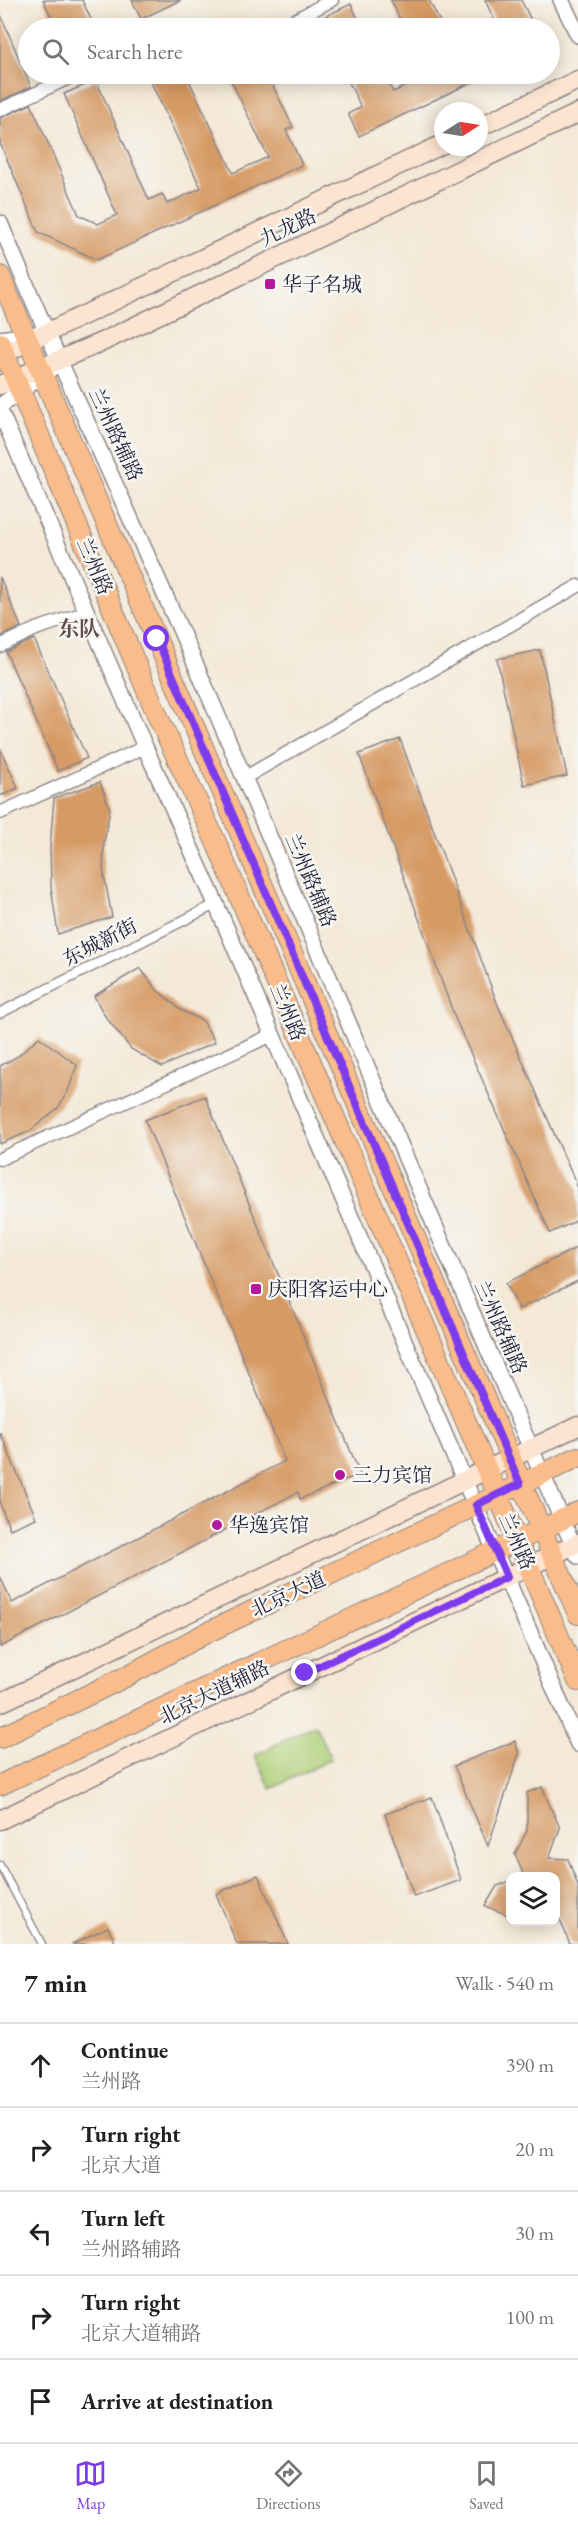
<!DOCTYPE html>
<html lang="en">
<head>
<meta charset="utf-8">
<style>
	body { margin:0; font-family:"EB Garamond","Noto Serif SC",serif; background:#f6f6f6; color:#202124 }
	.controls { position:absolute; right:18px; bottom:18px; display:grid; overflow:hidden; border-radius:12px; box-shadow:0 3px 15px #0003 }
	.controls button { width:54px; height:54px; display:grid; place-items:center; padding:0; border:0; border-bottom:2px solid #e0e0e0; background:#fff; color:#202124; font:30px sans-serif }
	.compass { position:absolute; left:434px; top:102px; width:54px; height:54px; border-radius:50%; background:#fff; box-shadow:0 3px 15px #0003; rotate:78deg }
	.stop { position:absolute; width:18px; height:18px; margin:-14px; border:4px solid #7c3aed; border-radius:50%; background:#fff }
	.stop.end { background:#7c3aed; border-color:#fff; box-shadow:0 2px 6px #0008 }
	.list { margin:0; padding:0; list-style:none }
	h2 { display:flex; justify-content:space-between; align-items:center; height:78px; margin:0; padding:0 24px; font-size:26px }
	h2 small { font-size:20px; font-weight:400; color:#757577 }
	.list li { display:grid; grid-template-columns:39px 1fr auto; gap:18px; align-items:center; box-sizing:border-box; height:84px; padding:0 24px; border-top:2px solid #e0e0e0 }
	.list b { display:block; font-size:22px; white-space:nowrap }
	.list p { margin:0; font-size:20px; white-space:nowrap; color:#757577 }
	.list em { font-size:20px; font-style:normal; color:#757577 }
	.icon { flex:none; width:33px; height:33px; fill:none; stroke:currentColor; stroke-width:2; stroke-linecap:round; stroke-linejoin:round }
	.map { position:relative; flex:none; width:578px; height:1944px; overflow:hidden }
	.search { position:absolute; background:#fff; box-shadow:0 3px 15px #0003; left:18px; right:18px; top:18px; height:66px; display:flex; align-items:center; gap:15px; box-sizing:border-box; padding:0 21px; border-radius:33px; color:#757577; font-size:22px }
	.sheet { height:498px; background:#fff }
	nav { display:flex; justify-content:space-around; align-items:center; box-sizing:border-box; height:84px; border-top:2px solid #e0e0e0; background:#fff; font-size:16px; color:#757577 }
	nav a { display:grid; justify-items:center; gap:3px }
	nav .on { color:#7c3aed }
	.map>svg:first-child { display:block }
</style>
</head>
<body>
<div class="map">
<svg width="578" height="1944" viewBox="0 0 578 1944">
	<rect width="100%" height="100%" fill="#f6f6f2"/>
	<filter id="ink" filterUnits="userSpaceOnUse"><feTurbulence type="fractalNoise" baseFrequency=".0167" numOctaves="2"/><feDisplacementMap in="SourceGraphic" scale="12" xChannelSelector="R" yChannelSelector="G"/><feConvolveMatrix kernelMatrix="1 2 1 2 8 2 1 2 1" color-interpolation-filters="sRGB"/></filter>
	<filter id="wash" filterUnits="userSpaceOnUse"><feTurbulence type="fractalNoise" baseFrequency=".008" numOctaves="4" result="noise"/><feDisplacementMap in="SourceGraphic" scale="24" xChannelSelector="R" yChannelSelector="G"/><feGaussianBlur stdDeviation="1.35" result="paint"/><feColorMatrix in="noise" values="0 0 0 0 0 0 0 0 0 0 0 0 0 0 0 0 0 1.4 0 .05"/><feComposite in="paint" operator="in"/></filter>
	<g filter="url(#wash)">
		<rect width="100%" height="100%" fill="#f4e8d6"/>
		<path fill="#aecf77" stroke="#687859" stroke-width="1.5" d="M 315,1725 L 331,1759 L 271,1789 L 255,1755 Z"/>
		<g id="blocks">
			<g fill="#d69a63">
				<path d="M 43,0 L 82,0 L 95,28 L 57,28 Z"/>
				<path d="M 132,0 L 181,0 L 141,19 Z"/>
				<path d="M 391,0 L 429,0 L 443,28 L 404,28 Z"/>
				<path d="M 485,0 L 521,0 L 535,28 L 498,28 Z"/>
				<path d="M 351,4 L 362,28 L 323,28 L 319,19 Z"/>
				<path d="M 0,13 L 31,87 L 0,101 Z"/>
				<path d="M 147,74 L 186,74 L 233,173 L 268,157 L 228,74 L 267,74 L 293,127 L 286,130 L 302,165 L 97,260 L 38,232 L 0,143 L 0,118 L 31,104 L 79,215 L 98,224 L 117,215 L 64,94 L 96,80 L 149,200 L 162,194 L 167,204 L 201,188 Z"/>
				<path d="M 345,74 L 384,74 L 393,92 L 432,74 L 489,74 L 359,136 L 348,114 L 361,107 Z"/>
				<path d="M 0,577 L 21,627 L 0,637 Z"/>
				<path d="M 34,639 L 87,758 L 58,771 L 6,652 Z"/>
				<path d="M 540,650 L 567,776 L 524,785 L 497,659 Z"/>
				<path d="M 400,739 L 497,1003 L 578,1188 L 578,1220 L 550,1233 L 455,1018 L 359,754 Z"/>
				<path d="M 0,748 L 18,788 L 0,796 Z"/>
				<path d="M 100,782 L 110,809 L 104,842 L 103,869 L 112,917 L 58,934 L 51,887 L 50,847 L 54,798 Z"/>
				<path d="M 140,968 L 156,989 L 181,1010 L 203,1021 L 215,1042 L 162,1067 L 131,1049 L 105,1016 L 94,996 Z"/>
				<path d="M 39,1037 L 77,1065 L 68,1091 L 58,1108 L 30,1131 L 0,1144 L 0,1066 L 18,1056 Z"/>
				<path d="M 205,1096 L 360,1474 L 300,1499 L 298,1492 L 0,1647 L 0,1576 L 12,1603 L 285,1461 L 145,1120 Z"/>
				<path d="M 578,1247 L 578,1281 L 519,1309 L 506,1283 Z"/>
				<path d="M 0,1432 L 36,1518 L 10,1529 L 0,1504 Z"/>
				<path d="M 515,1741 L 519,1754 L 488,1846 L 454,1766 Z"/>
				<path d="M 542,1787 L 560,1828 L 549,1858 L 568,1859 L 578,1886 L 578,1944 L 570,1944 L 555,1907 L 555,1876 L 524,1876 L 515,1854 L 527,1831 L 527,1793 Z"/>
				<path d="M 432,1797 L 461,1880 L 414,1897 L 385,1814 Z"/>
				<path d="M 258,1875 L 288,1944 L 237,1944 L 216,1894 Z"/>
				<path d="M 510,1881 L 510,1916 L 485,1906 L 497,1886 Z"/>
				<path d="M 108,1927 L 116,1944 L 72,1944 Z"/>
			</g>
		</g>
	</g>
	<g filter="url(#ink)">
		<use href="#blocks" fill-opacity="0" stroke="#8b8588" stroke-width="1.5"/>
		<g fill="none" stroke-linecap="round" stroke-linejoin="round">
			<g stroke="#8b8588" stroke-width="9">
				<path id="service" d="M 0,1865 L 42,1944"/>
			</g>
			<g stroke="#8b8588" stroke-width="12">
				<path id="pedestrian" d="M 0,1013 L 216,904"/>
			</g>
			<g stroke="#8b8588" stroke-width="15">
				<g id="minor">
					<path d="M 280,28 L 332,0"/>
					<path d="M 0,110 L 77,74"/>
					<path d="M 0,646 L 36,629 L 87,612"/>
					<path d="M 244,778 L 578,586"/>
					<path d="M 0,813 L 145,747"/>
					<path d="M 0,1159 L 272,1035"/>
				</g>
			</g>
			<g stroke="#8b8588" stroke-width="18">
				<g id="tertiary">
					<path d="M 561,0 L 578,35"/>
					<path d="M 0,223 C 62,373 133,520 198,670 C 325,965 448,1262 578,1556"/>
					<path d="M 0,339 L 36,334"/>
					<path d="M 0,406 L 51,369"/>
					<path d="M 0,411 L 145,747 L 216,904 L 578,1744"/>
				</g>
			</g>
			<g stroke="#8b8588" stroke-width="21">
				<g id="secondary">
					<path d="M 479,127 L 578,80"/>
					<path d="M 0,355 L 443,144"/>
					<path d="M 0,385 L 104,341 L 578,113"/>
					<path d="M 0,1703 L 578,1426"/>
					<path d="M 0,1820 L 578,1543"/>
				</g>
			</g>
			<g stroke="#8b8588" stroke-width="22">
				<g id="primary">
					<path d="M 0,276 C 192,722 385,1169 578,1614"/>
					<path d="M 0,343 L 159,719 L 215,840 L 578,1681"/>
					<path d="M 0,1738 L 127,1676 L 206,1633 L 578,1457"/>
					<path d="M 0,1785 L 578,1512"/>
				</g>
			</g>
			<use href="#service" stroke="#fff" stroke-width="6"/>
			<use href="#pedestrian" stroke="#fff" stroke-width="9"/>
			<use href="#minor" stroke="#fff" stroke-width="12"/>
			<use href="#tertiary" stroke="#fff" stroke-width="15"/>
			<use href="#secondary" stroke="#fde4d0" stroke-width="18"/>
			<use href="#primary" stroke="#f9bc8a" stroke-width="20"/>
		</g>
	</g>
	<g fill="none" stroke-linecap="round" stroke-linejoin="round" filter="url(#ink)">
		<path stroke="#7c3aed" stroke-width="8" d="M 157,639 L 520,1484 L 476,1505 L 507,1577 L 305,1673"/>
	</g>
	<g fill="#b5179e" stroke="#f6f6f2" stroke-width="2">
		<rect x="264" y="278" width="12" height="12" rx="3"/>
		<rect x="250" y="1283" width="12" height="12" rx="3"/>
		<circle cx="340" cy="1475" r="6"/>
		<circle cx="217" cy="1525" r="6"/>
	</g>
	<g text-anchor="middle" stroke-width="5" stroke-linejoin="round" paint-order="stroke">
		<g font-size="20" fill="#22223b" stroke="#f6f6f2">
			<text transform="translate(288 227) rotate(-26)" y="7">九龙路</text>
			<text transform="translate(116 434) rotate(65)" y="7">兰州路辅路</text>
			<text transform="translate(95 566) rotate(67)" y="7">兰州路</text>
			<text transform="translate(311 880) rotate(67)" y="7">兰州路辅路</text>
			<text transform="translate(100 942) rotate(-27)" y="7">东城新街</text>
			<text transform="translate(288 1012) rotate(67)" y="7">兰州路</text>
			<text transform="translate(501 1327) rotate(66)" y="7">兰州路辅路</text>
			<text transform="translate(517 1541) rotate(66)" y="7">兰州路</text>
			<text transform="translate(288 1594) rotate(-25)" y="7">北京大道</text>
			<text transform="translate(214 1692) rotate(-26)" y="7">北京大道辅路</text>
		</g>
		<g font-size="20" fill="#22223b" stroke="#f6f6f2" text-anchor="start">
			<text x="282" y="291">华子名城</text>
			<text x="268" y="1296">庆阳客运中心</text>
			<text x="352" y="1482">三力宾馆</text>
			<text x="229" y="1532">华逸宾馆</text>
		</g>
		<g font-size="21" font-weight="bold" fill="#614c49" stroke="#f6f6f2">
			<text x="79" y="636">东队</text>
		</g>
	</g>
</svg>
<div class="controls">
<button><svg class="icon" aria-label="layers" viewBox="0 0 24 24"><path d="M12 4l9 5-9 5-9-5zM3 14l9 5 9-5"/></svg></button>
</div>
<svg class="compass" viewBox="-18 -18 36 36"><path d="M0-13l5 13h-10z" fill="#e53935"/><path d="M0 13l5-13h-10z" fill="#757577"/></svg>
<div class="stop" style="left:157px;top:639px"></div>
<div class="stop end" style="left:305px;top:1673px"></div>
<div class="search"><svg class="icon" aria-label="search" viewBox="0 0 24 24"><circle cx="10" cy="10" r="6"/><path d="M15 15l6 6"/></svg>Search here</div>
</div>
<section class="sheet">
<h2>7 min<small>Walk · 540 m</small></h2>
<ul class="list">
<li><svg class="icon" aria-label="ahead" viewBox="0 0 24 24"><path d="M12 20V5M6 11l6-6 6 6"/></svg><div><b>Continue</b><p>兰州路</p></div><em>390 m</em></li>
<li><svg class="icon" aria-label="right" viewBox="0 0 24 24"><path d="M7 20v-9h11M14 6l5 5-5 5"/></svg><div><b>Turn right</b><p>北京大道</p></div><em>20 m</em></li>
<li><svg class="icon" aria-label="left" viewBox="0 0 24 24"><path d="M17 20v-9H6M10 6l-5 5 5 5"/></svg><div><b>Turn left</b><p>兰州路辅路</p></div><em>30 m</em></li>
<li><svg class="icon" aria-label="right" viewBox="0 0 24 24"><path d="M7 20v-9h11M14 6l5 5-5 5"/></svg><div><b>Turn right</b><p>北京大道辅路</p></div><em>100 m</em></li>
<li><svg class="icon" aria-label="arrive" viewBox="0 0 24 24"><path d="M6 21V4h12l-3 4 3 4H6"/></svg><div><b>Arrive at destination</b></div></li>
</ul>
</section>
<nav>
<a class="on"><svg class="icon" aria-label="map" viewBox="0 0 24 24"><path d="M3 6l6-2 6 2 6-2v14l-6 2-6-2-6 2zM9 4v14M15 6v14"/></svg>Map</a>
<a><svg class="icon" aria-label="directions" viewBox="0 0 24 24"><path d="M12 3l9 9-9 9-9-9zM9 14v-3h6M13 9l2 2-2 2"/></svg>Directions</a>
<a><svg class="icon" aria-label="saved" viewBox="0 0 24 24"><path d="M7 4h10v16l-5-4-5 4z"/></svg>Saved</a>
</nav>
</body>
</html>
